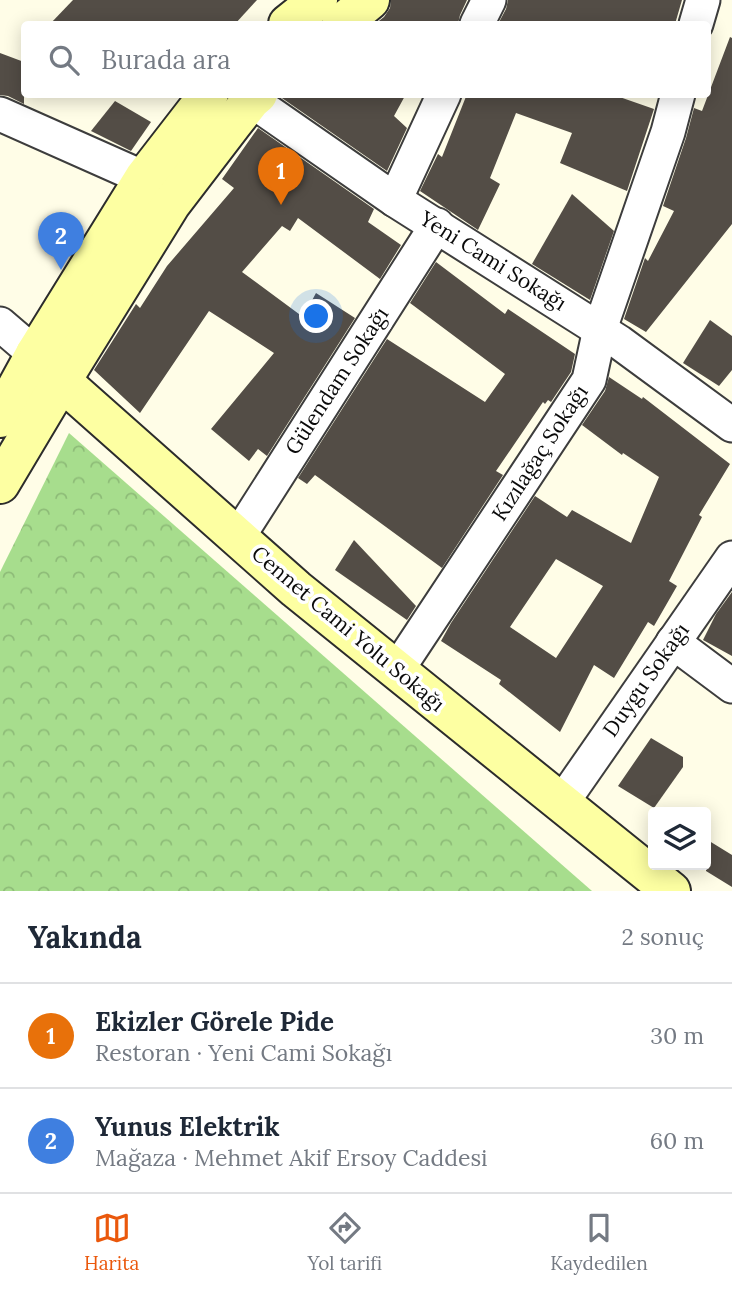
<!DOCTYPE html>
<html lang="tr">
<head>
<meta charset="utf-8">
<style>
	body { margin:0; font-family:Lora,serif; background:#f6f6f7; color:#1f2937 }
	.controls { position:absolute; right:21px; bottom:21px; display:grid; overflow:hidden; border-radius:7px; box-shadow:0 4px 18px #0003 }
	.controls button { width:63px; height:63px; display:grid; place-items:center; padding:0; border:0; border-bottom:2px solid #e0e1e3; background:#fff; color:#1f2937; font:35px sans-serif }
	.you { position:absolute; left:317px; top:317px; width:24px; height:24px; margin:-18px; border:5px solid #fff; border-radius:50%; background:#1a73e8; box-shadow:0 0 0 10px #1a73e833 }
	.badge { display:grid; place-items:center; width:46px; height:46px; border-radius:50%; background:#ea580c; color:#fff; font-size:23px; font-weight:700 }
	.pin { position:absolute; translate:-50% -58px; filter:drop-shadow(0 2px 4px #0008) }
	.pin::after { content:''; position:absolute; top:37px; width:24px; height:21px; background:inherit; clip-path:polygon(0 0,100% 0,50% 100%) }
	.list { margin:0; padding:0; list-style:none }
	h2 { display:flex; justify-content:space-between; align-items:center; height:91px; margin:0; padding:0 28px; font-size:30px }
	h2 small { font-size:23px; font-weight:400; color:#747a83 }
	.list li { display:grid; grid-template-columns:46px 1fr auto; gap:21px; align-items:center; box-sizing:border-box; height:105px; padding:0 28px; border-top:2px solid #e0e1e3 }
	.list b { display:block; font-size:26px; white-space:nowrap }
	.list p { margin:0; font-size:23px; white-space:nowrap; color:#747a83 }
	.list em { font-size:23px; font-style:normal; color:#747a83 }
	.icon { flex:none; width:38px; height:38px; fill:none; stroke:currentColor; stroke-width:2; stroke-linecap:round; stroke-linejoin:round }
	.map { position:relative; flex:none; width:732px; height:891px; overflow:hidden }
	.search { position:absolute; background:#fff; box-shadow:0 4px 18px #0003; left:21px; right:21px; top:21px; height:77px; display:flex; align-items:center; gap:18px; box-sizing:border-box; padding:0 24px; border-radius:7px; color:#747a83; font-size:26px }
	.sheet { height:301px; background:#fff }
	nav { display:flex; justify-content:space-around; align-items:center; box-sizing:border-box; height:98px; border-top:2px solid #e0e1e3; background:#fff; font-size:19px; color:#747a83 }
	nav a { display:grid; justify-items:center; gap:4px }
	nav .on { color:#ea580c }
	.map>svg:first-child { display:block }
</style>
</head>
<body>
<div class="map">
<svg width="732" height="891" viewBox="0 0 732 891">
	<defs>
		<pattern id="forest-crowns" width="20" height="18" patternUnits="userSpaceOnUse" patternTransform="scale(1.75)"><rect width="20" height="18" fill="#a7dd8d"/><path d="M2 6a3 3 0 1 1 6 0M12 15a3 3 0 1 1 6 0" fill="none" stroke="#8ebc78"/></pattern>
	</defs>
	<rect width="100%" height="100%" fill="#fffde7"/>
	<path fill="url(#forest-crowns)" d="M 69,433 L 592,891 L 0,891 L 0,572 Z"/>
	<g fill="#534d46" fill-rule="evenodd">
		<path d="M 73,0 L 257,0 L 235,24 L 50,24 Z"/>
		<path d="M 391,0 L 467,0 L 460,15 L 458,24 L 375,24 L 384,17 L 390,8 Z"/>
		<path d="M 508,0 L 682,0 L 675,24 L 498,24 L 506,9 Z"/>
		<path d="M 730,37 L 732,38 L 732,224 L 646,332 L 624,319 L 645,258 L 648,261 L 674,211 L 663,206 L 686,138 L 694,108 L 702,111 Z"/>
		<path d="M 0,53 L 24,62 L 24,104 L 8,96 L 0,95 Z"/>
		<path d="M 281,94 L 406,94 L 394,116 L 407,128 L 387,171 L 279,96 Z"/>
		<path d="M 467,94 L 611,94 L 654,109 L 627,191 L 560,163 L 572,133 L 516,113 L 490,178 L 500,184 L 478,230 L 420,191 L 438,154 L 442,157 Z"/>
		<path d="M 115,101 L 151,122 L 131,151 L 91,131 Z"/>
		<path d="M 258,128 L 374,209 L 368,222 L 401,245 L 380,279 L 298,218 L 290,231 L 282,226 L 242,272 L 303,317 L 316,293 L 355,318 L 267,456 L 258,449 L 249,461 L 211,429 L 274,353 L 209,311 L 140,413 L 94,370 L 136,304 L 140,308 L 167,266 L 234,188 L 222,179 Z"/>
		<path d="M 572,194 L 614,231 L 590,300 L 532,264 Z"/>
		<path d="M 436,262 L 505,314 L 508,309 L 575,354 L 571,372 L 551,402 L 548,400 L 545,404 L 543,402 L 496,471 L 503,475 L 442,568 L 315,475 L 307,484 L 298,478 L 387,339 L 485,402 L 505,374 L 410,303 Z"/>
		<path d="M 710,320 L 732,336 L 732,370 L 719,386 L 683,363 Z"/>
		<path d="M 609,377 L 642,399 L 643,397 L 730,464 L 699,515 L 702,517 L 669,581 L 677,586 L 654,626 L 648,622 L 614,678 L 594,665 L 560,732 L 499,684 L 501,680 L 441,641 L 451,623 L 535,496 L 567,517 L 572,510 L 631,543 L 659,477 L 623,453 L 622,455 L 582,425 L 605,391 ZM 556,559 L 603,586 L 556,658 L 510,627 Z"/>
		<path d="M 354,540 L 416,606 L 407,620 L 335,570 Z"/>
		<path d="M 732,592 L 732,656 L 703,640 L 716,614 Z"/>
		<path d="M 651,738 L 683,757 L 683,767 L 654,808 L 618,786 Z"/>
		<path d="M 706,839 L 732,855 L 732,887 L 706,871 Z"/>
	</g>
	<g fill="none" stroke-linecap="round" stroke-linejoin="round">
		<g stroke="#3d3d3d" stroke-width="37">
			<g id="street">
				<path d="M 477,24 L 489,0"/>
				<path d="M 696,24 L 703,0"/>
				<path d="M 251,100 L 395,200 L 619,342 L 732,425"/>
				<path d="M 0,114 L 144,178"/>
				<path d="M 395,200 L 444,94"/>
				<path d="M 0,324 L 35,354"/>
				<path d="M 238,537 L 437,225"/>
				<path d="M 673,642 L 732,686"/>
				<path d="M 397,670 L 589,380 L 600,329 L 668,132 L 678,94"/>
				<path d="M 561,804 L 732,558"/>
			</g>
		</g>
		<g stroke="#2c2c2c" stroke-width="42">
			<g id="secondary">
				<path d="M 288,24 L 318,0"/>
				<path d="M 341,24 L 370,0"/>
				<path d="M 35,354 L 76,394 L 296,589 L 671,891"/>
				<path d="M 0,418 L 35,354 L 144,178 L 209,94"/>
				<path d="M 0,484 L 62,380 L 171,204 L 233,123 L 251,100 L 258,94"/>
			</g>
		</g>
		<use href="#street" stroke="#fff" stroke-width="33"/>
		<use href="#secondary" stroke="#fdffa2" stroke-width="38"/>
	</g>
	<g text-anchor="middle" stroke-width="7" stroke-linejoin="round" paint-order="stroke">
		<g font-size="21" fill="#0a0a0a" stroke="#fff">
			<text transform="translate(493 261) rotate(32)" y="7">Yeni Cami Sokağı</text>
			<text transform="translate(337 381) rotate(-57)" y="7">Gülendam Sokağı</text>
			<text transform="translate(540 453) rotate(-57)" y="7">Kızılağaç Sokağı</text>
			<text transform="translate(348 629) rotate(40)" y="7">Cennet Cami Yolu Sokağı</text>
			<text transform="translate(646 680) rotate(-55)" y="7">Duygu Sokağı</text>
		</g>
	</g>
</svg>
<div class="controls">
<button><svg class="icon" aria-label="layers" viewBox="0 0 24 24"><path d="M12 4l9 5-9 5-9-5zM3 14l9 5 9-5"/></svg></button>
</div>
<div class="you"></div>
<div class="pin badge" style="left:281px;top:205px;background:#e8710a">1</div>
<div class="pin badge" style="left:61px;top:270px;background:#3f7fe0">2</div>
<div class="search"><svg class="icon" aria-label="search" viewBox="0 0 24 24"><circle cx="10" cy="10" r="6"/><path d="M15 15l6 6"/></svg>Burada ara</div>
</div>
<section class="sheet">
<h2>Yakında<small>2 sonuç</small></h2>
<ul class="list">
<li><span class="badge" style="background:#e8710a">1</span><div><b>Ekizler Görele Pide</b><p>Restoran · Yeni Cami Sokağı</p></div><em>30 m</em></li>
<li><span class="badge" style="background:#3f7fe0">2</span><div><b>Yunus Elektrik</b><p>Mağaza · Mehmet Akif Ersoy Caddesi</p></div><em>60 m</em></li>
</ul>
</section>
<nav>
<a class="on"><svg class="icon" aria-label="map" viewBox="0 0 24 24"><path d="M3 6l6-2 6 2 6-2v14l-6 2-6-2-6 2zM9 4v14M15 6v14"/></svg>Harita</a>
<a><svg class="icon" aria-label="directions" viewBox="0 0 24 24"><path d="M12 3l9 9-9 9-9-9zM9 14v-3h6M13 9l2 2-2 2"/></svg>Yol tarifi</a>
<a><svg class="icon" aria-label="saved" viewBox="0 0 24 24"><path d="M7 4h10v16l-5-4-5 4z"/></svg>Kaydedilen</a>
</nav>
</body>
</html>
